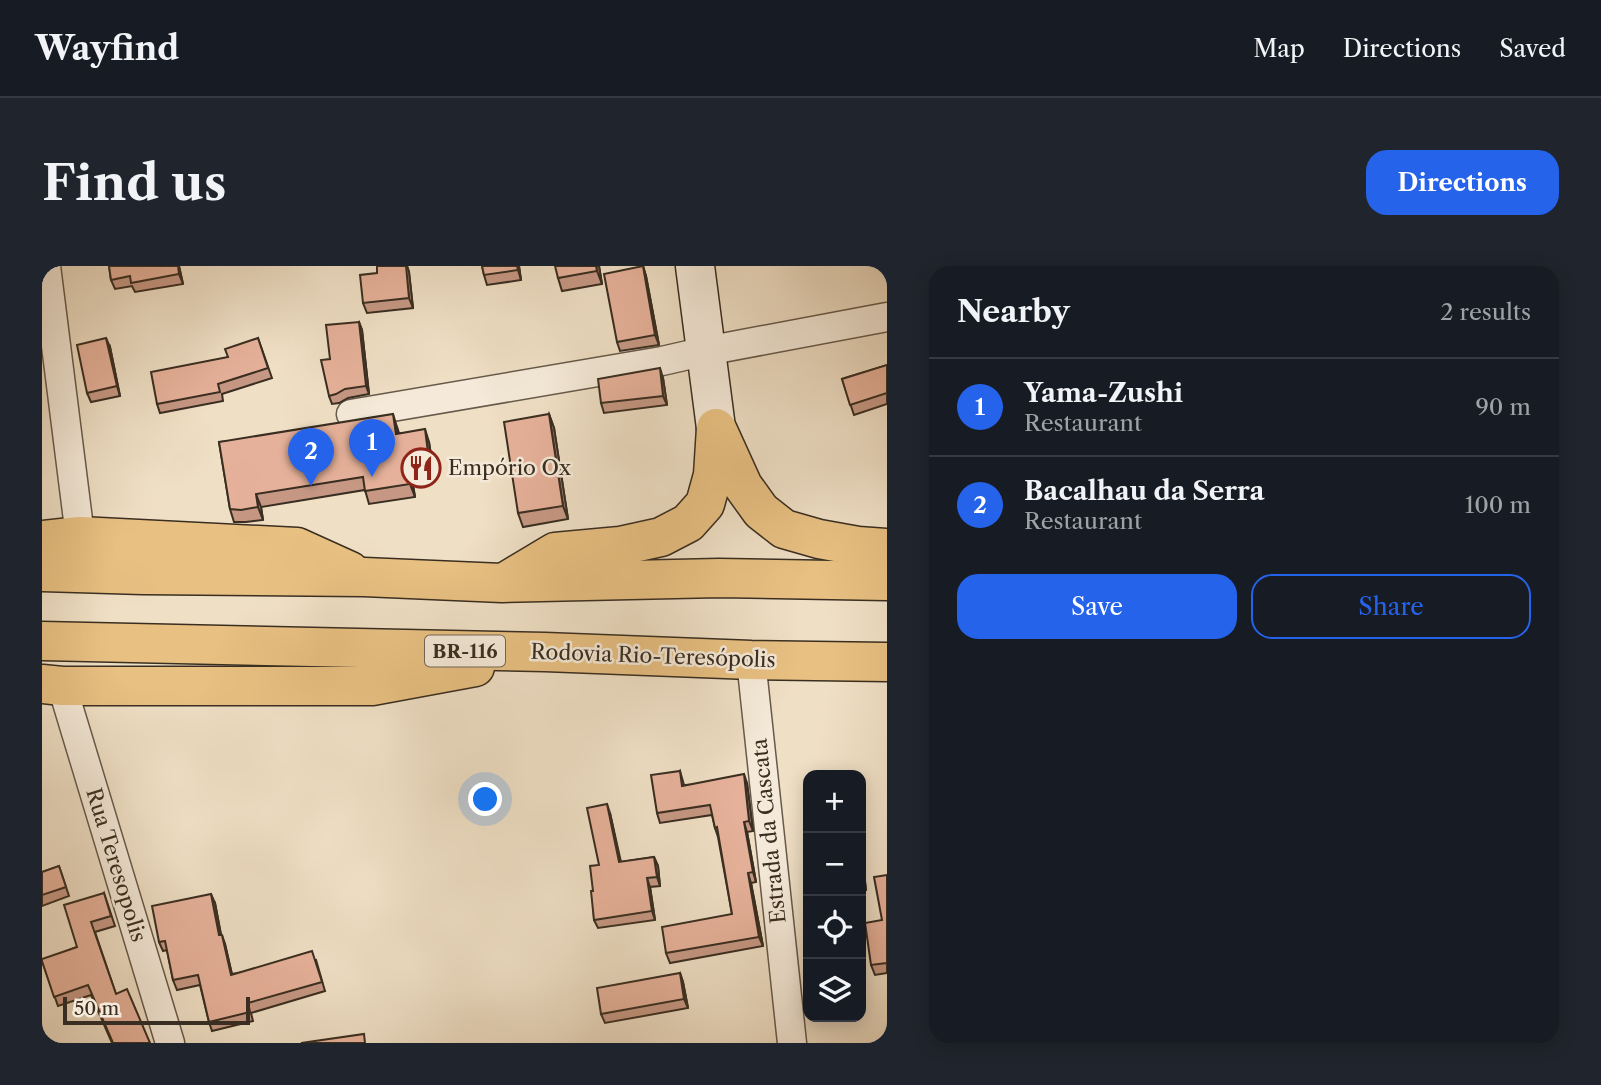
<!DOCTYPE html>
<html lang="en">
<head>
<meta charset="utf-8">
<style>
	body { margin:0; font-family:"Libre Caslon Text",serif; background:#20242c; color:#f1f3f6 }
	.controls { position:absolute; right:21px; bottom:21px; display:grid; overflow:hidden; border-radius:14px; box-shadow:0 4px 18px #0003 }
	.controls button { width:63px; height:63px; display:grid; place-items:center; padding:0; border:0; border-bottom:2px solid #363941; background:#171b24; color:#f1f3f6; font:35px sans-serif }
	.scale { position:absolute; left:21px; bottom:18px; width:187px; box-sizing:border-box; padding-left:7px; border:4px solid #392e21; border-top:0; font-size:19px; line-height:24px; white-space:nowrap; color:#392e21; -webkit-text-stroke:5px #f5ead9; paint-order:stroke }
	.you { position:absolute; left:444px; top:534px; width:24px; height:24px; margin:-18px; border:5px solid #fff; border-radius:50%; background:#1a73e8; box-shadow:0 0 0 10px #1a73e833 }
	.badge { display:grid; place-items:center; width:46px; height:46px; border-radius:50%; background:#2563eb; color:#fff; font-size:23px; font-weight:700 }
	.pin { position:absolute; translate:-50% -58px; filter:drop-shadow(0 2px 4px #0008) }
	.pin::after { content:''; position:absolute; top:37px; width:24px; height:21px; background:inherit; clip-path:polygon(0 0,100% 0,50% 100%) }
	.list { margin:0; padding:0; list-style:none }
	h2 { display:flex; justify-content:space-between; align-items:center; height:91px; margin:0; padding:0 28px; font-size:30px }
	h2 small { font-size:23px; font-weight:400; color:#9ea1a6 }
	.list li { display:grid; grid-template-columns:46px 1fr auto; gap:21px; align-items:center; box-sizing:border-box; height:98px; padding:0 28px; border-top:2px solid #363941 }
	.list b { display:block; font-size:26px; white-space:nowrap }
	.list p { margin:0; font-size:23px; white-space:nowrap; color:#9ea1a6 }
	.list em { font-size:23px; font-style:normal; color:#9ea1a6 }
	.actions { display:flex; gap:14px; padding:21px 28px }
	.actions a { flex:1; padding:16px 0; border:2px solid #2563eb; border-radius:21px; text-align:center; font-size:24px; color:#2563eb }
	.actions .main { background:#2563eb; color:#fff }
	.icon { flex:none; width:38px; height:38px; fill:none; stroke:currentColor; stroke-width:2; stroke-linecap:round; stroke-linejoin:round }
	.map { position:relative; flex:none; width:845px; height:777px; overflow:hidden; border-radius:21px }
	header { display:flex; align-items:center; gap:42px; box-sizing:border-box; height:98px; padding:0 35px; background:#171b24; border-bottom:2px solid #363941 }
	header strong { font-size:33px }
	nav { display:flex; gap:38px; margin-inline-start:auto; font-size:24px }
	.intro { display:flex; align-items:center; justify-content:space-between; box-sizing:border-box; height:168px; padding:0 42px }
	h1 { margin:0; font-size:49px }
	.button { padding:18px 32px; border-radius:21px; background:#2563eb; color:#fff; font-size:24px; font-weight:700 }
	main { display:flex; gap:42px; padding:0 42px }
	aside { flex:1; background:#171b24; border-radius:21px; box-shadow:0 4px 18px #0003 }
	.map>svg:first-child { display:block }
</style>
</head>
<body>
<header>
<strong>Wayfind</strong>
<nav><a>Map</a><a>Directions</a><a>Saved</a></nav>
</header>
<div class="intro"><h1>Find us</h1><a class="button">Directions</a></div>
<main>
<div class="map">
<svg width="845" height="777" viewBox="0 0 845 777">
	<rect width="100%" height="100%" fill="#efdfc5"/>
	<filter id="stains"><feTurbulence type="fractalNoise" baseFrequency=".00286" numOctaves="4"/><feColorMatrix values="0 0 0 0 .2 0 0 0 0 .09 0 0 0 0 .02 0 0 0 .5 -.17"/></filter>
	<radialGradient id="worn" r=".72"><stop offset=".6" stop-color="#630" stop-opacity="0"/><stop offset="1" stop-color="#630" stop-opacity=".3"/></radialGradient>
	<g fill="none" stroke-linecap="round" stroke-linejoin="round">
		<g stroke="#665a4a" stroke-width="31">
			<g id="street">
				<path d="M 4,0 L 38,270"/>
				<path d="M 309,148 L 620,95 L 664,85 L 845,51"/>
				<path d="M 709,394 L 750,777"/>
				<path d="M 20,420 L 128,777"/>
			</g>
		</g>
		<g stroke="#392e21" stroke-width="41">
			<path id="secondary" d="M 653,0 L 674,162"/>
		</g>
		<g stroke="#392e21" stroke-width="41">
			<g id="highway">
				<path d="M 676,165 L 701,220 L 719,245 L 742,263 L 777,273 L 816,280 L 845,282"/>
				<path d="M 0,274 L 38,270 L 255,281 L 308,305"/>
				<path d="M 0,306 L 101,309 L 322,311 L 460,317 L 677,312 L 845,315"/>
				<path d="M 463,316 L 513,286 L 578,280 L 619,271 L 646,257 L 663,238 L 671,209 L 674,162"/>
				<path d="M 0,375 L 503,386 L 709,394 L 845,396"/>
				<path d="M 0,418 L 20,420 L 330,420 L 433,401"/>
			</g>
		</g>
		<use href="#street" stroke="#f5ead9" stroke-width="28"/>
		<use href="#secondary" stroke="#f5ead9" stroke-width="38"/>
		<use href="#highway" stroke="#e8c082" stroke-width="38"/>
	</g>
	<g fill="#c69884" stroke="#392e21" stroke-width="2">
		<path d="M 67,0 L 137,0 L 141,18 L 93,26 L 90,20 L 73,23 L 69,14 Z"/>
		<path d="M 335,0 L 365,0 L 367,6 L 371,42 L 325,47 L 321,37 L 335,7 Z"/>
		<path d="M 440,0 L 477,0 L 479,14 L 445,19 L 442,9 Z"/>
		<path d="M 557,0 L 560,18 L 520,25 L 516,12 Z"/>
		<path d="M 601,0 L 604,10 L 617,79 L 578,85 L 575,76 Z"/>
		<path d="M 317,56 L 320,64 L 327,128 L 306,132 L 297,137 L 290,138 L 287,130 L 288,93 Z"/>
		<path d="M 216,72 L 230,112 L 180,128 L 181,135 L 118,147 L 115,138 Z"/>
		<path d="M 68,81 L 78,130 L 49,136 L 45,127 Z"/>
		<path d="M 845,99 L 845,138 L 812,149 L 800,113 Z"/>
		<path d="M 621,112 L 625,139 L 562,147 L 559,137 Z"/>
		<path d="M 507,148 L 512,162 L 526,253 L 481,261 L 476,247 Z"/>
		<path d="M 355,161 L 357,167 L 387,176 L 393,215 L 371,219 L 373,231 L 327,238 L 323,224 L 219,241 L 221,254 L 204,256 L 192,256 L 188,243 L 177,176 Z"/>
		<path d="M 638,505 L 642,519 L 705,517 L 711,565 L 705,566 L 714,616 L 709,617 L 721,680 L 628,697 L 624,687 L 690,648 L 676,571 L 673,562 L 670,549 L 618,557 L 615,547 Z"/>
		<path d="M 568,547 L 579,596 L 612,591 L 616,600 L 618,620 L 608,621 L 613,654 L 556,662 L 552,654 L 551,625 Z"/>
		<path d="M 819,581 L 824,624 L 819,625 Z"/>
		<path d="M 17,600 L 27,630 L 0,640 L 0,606 Z"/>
		<path d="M 845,609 L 845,707 L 833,709 L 829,699 L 840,654 Z"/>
		<path d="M 62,627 L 73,660 L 53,666 L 74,728 L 108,777 L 70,777 L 49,729 L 16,740 L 0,695 L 35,681 Z"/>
		<path d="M 173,637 L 179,669 L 183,678 L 190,708 L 274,694 L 283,725 L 209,747 L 211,755 L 170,765 L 167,756 L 158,719 L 135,724 L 131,714 L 125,684 L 121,685 L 117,676 Z"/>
		<path d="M 638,707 L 641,716 L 646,742 L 563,757 L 559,748 Z"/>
	</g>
	<g fill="#a17c6c" stroke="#392e21" stroke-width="2">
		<path d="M 136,0 L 137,0 L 141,18 L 137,8 Z"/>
		<path d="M 363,0 L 365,0 L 367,6 L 371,42 L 367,32 Z"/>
		<path d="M 475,0 L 477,0 L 479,14 L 476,4 Z"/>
		<path d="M 554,0 L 557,0 L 560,18 L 555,5 Z"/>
		<path d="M 601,0 L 604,10 L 617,79 L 613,69 Z"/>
		<path d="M 317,56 L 320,64 L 327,128 L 324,120 Z"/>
		<path d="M 64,72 L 68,81 L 78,130 L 75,120 Z"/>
		<path d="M 618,102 L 621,112 L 625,139 L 621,130 Z"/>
		<path d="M 351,148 L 355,161 L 359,181 L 354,168 Z"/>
		<path d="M 507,148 L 512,162 L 526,253 L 521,240 Z"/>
		<path d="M 383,163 L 387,176 L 393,215 L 388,202 Z"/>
		<path d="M 366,206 L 371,219 L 373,231 L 368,218 Z"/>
		<path d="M 214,228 L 219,241 L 221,254 L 216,241 Z"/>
		<path d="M 702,508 L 705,517 L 711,565 L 707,555 Z"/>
		<path d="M 565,538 L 568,547 L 580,605 L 577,596 Z"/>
		<path d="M 702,556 L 705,566 L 714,616 L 711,606 Z"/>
		<path d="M 819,581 L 824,624 L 821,614 L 819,598 Z"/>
		<path d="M 612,591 L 616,600 L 618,620 L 615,611 Z"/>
		<path d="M 706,607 L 709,617 L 721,680 L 717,671 Z"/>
		<path d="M 605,612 L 608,621 L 613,654 L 610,645 Z"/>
		<path d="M 169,628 L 173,637 L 181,679 L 177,669 Z"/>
		<path d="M 180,669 L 183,678 L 192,718 L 189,709 Z"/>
		<path d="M 638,707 L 641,716 L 646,742 L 642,733 Z"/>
	</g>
	<g fill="#e6b19a" stroke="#392e21" stroke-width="2">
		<path d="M 67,0 L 136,0 L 137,8 L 89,17 L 88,10 L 69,14 Z"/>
		<path d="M 335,0 L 364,0 L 367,32 L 321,37 L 318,9 L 335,7 Z"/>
		<path d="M 440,0 L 475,0 L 476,4 L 442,9 Z"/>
		<path d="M 513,0 L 554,0 L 555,5 L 516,12 Z"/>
		<path d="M 601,0 L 613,69 L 575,76 L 562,8 Z"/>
		<path d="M 317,56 L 324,120 L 303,123 L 294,128 L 287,130 L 279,94 L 288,93 L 284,59 Z"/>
		<path d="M 64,72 L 75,120 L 45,127 L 35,79 Z"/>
		<path d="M 216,72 L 226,102 L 176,118 L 178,126 L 115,138 L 109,106 L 186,91 L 183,83 Z"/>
		<path d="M 845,99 L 845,127 L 808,139 L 800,113 Z"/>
		<path d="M 618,102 L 621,130 L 559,137 L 556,113 Z"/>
		<path d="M 351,148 L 354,168 L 383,163 L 388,202 L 366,206 L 368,218 L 323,225 L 321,211 L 214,228 L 216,241 L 199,244 L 188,243 L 177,176 Z"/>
		<path d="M 507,148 L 521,240 L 476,247 L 462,156 Z"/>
		<path d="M 638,505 L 640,520 L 702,508 L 707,555 L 702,556 L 711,606 L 706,607 L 717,671 L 624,687 L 620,661 L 690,648 L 675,561 L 673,562 L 668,539 L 615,547 L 609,509 Z"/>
		<path d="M 565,538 L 577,596 L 612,591 L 615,611 L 605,612 L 610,645 L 552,654 L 549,625 L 551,625 L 548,600 L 557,599 L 545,542 Z"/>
		<path d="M 819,598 L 821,614 L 819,615 Z"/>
		<path d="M 17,600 L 24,621 L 0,629 L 0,606 Z"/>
		<path d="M 845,609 L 845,697 L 829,699 L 823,657 L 840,654 L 832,611 Z"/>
		<path d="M 62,627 L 69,650 L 49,656 L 74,728 L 85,723 L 108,777 L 71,777 L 46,719 L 12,731 L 0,695 L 0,693 L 35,681 L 22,639 Z"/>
		<path d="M 169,628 L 177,669 L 180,669 L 189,709 L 270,685 L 280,716 L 206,737 L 208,746 L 167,756 L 156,709 L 131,714 L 123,675 L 117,676 L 110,640 Z"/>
		<path d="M 638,707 L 642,733 L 559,748 L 555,722 Z"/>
		<path d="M 322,768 L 323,777 L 259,777 Z"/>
	</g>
	<defs>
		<g id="restaurant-ring" transform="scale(2.0125)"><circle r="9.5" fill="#f5ead9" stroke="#8f2418" stroke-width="1.5"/><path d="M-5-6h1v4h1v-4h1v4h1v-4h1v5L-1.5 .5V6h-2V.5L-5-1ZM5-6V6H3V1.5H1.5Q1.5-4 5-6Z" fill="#8f2418"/></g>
	</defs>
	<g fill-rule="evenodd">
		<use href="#restaurant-ring" x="379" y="202"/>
	</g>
	<g text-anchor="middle" stroke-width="5" stroke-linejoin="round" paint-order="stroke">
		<rect fill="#f5ead9" stroke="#716658" stroke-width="2" x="383" y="369.5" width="80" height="31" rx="5"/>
		<g font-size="19" font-weight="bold" fill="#392e21">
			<text x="423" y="392">BR-116</text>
		</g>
		<g font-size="21" fill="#392e21" stroke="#f5ead9" text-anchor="start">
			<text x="406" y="209">Empório Ox</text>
		</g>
		<g font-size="21" fill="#392e21" stroke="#f5ead9">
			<text transform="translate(611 390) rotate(2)" y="7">Rodovia Rio-Teresópolis</text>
			<text transform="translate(727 565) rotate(-96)" y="7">Estrada da Cascata</text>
			<text transform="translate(74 599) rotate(73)" y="7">Rua Teresopolis</text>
		</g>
	</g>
	<rect width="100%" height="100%" filter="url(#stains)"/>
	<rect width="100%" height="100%" fill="url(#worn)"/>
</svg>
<div class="controls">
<button>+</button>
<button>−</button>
<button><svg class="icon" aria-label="locate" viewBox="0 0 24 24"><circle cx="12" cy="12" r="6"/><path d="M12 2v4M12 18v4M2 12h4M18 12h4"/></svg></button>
<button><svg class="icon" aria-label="layers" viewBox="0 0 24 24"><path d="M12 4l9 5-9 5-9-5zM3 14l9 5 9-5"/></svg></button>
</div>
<div class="scale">50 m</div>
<div class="you"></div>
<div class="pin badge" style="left:330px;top:211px">1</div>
<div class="pin badge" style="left:269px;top:220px">2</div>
</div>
<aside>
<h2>Nearby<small>2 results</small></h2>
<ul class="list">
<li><span class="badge">1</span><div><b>Yama-Zushi</b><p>Restaurant</p></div><em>90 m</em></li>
<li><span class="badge">2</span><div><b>Bacalhau da Serra</b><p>Restaurant</p></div><em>100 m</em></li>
</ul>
<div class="actions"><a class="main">Save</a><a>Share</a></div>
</aside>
</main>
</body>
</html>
